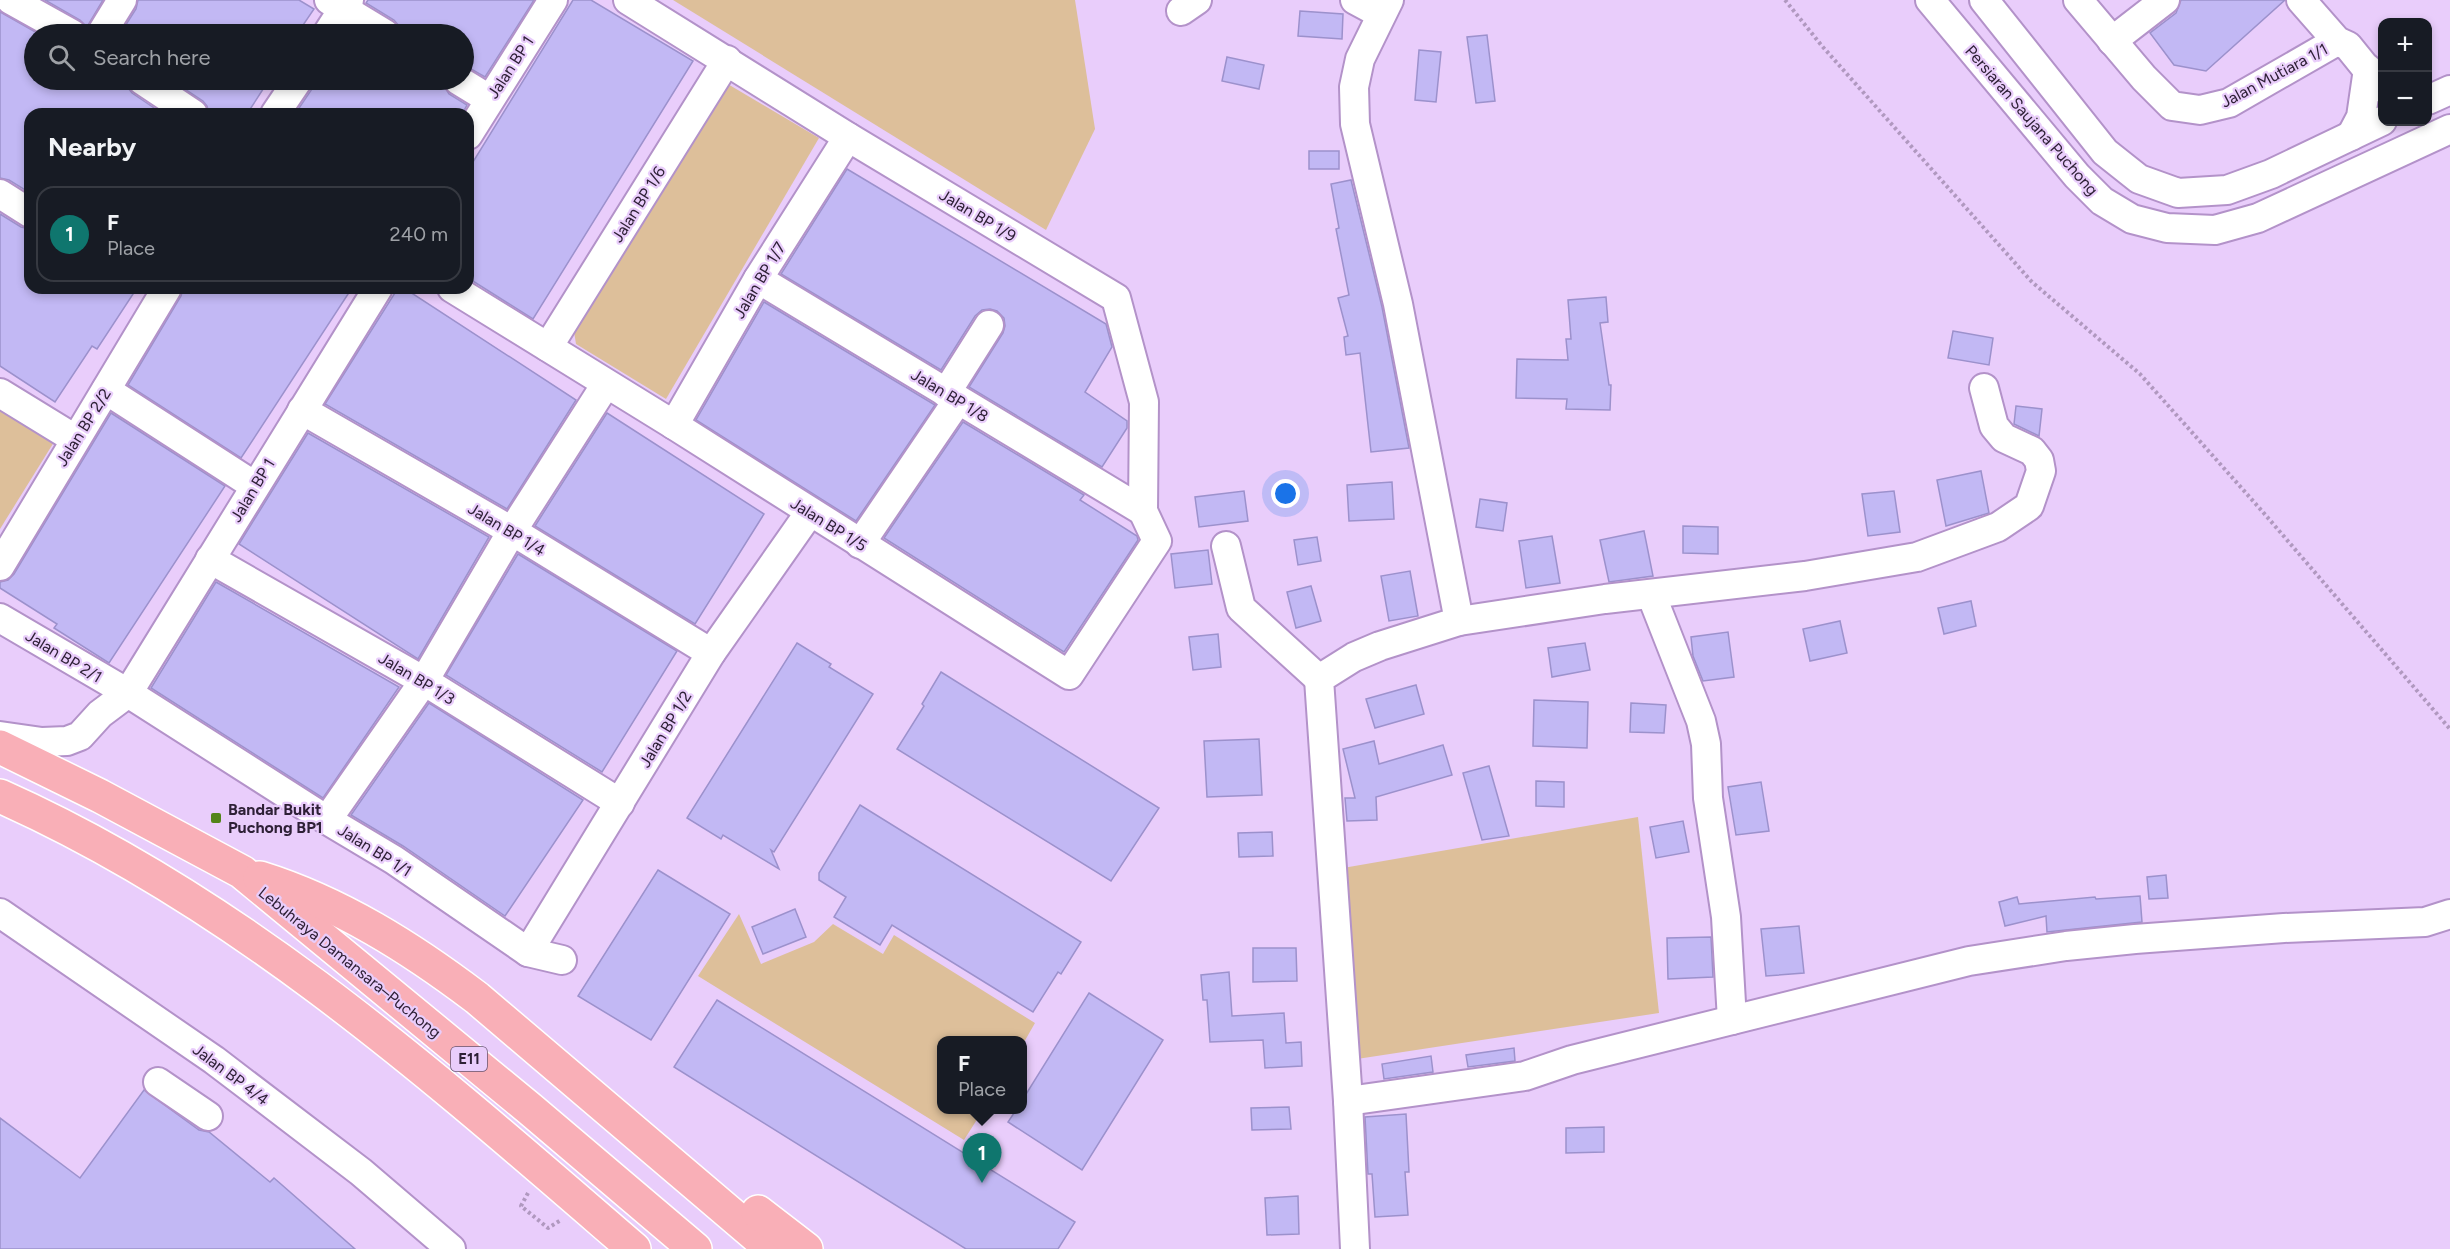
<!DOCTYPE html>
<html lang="en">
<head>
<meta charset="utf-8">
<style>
	body { margin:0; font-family:Figtree,sans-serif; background:#20242c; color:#f1f3f6 }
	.controls { position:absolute; right:18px; top:18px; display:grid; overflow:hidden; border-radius:12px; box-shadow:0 3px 9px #0003 }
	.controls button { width:54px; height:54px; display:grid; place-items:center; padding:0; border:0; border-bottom:2px solid #363941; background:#171b24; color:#f1f3f6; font:30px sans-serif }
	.you { position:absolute; left:1286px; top:494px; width:21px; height:21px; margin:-15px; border:4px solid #fff; border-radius:50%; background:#1a73e8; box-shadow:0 0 0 9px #1a73e833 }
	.badge { display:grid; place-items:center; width:39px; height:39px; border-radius:50%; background:#0f766e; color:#fff; font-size:20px; font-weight:700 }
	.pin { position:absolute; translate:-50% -50px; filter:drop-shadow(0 2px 3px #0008) }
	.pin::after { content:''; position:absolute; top:32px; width:21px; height:18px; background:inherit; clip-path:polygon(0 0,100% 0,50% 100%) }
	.popup { position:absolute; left:937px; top:1036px; width:90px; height:78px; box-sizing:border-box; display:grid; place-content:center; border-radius:12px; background:#171b24; filter:drop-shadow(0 2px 4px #0005); font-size:20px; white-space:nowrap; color:#9ea1a6 }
	.popup b { font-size:22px; color:#f1f3f6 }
	.popup::after { content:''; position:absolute; left:50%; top:100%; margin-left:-12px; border:12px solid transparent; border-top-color:#171b24 }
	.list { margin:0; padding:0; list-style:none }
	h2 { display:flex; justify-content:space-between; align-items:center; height:78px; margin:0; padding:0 24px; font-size:26px }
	h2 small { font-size:20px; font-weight:400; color:#9ea1a6 }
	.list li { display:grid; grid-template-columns:39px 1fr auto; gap:18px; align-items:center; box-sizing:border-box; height:96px; margin:0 12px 12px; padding:0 12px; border:2px solid #363941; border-radius:18px }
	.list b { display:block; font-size:22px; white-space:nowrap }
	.list p { margin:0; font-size:20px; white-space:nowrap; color:#9ea1a6 }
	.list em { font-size:20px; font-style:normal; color:#9ea1a6 }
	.icon { flex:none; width:33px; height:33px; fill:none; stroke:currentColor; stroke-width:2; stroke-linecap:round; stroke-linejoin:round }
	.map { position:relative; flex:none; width:2450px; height:1249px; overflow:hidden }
	.search { position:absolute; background:#171b24; box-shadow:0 3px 9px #0003; left:24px; top:24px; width:450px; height:66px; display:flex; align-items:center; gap:15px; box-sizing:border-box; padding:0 21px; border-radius:33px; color:#9ea1a6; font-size:22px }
	.panel { position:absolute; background:#171b24; box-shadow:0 3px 9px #0003; left:24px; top:108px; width:450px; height:186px; border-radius:18px }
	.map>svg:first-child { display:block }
</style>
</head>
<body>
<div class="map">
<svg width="2450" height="1249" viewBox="0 0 2450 1249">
	<rect width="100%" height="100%" fill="#e9cdfb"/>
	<g fill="#ddbf9a">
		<path d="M 673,0 L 1075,0 L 1095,129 L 1046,230 Z"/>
		<path d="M 721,80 L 819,138 L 666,399 L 576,344 L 572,319 Z"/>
		<path d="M 0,400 L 59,434 L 0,529 Z"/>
		<path d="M 1638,817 L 1659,1013 L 1357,1059 L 1343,868 Z"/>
		<path d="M 739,914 L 761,964 L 814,942 L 833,924 L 883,954 L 894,935 L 1035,1023 L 1023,1044 L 1022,1040 L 942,1040 L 942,1110 L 983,1110 L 964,1140 L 698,976 Z"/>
	</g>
	<g fill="#c2b8f4" stroke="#9c91cc" stroke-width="1.5">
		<path d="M 45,0 L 103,0 L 87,27 L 80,20 Z"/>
		<path d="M 138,0 L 299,0 L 314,9 L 297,34 L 120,34 L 136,9 Z"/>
		<path d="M 368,0 L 534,0 L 485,77 L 464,65 L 464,34 L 401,34 L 400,27 L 394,20 L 366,3 Z"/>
		<path d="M 573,0 L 591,0 L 693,61 L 533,319 L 468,278 L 468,170 Z"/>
		<path d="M 2181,0 L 2285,0 L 2206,71 L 2174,65 L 2150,33 L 2176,13 Z"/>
		<path d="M 1300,11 L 1343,14 L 1342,39 L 1298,36 Z"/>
		<path d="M 0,12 L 39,34 L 34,34 L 34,80 L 126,80 L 128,88 L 132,93 L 163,114 L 30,114 L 30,193 L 9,180 L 0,178 Z"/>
		<path d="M 1487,35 L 1495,101 L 1476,103 L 1467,37 Z"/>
		<path d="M 1419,50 L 1441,52 L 1436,102 L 1415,100 Z"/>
		<path d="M 1227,57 L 1264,65 L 1259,89 L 1222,81 Z"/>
		<path d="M 171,80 L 269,80 L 247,114 L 209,114 L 207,106 L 203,101 Z"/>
		<path d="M 315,80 L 435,80 L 443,84 L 449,94 L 467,105 L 462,114 L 295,114 L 312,89 Z"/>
		<rect x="1309" y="151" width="30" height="18"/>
		<path d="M 847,169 L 1106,324 L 1112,347 L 1085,392 L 1127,421 L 1127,428 L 1102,467 L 969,387 L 1003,333 L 1005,326 L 1004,318 L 997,311 L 990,309 L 982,310 L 975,316 L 941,370 L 781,274 Z"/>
		<path d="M 1351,180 L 1382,307 L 1409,448 L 1371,452 L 1360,353 L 1346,355 L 1344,337 L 1348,336 L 1338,298 L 1349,295 L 1336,229 L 1339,228 L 1331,184 Z"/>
		<path d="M 0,214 L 21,227 L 30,229 L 30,288 L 137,288 L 97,349 L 92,346 L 55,402 L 0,366 Z"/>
		<path d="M 183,288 L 352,288 L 241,458 L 128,385 L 181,296 Z"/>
		<path d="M 398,288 L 404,288 L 576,400 L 507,509 L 325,404 Z"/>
		<path d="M 1606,297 L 1608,322 L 1600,323 L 1609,385 L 1611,385 L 1610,410 L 1566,409 L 1567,399 L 1516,398 L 1517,359 L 1568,360 L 1566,339 L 1571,339 L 1568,300 Z"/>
		<path d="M 764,302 L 935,405 L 856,521 L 696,420 Z"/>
		<path d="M 1953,331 L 1993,338 L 1989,365 L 1948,358 Z"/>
		<path d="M 2016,406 L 2042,409 L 2039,436 L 2014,424 Z"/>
		<path d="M 111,413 L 225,486 L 109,663 L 54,628 L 57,624 L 0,588 L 0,582 L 8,580 L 14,574 Z"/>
		<path d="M 607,413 L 764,514 L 695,624 L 535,526 Z"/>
		<path d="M 963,422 L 1084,495 L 1080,500 L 1137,536 L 1138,540 L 1064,652 L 884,538 Z"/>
		<path d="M 308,433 L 489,537 L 418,659 L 239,544 Z"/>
		<path d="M 1981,471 L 1989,513 L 1946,526 L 1937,480 Z"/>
		<path d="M 1392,482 L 1394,519 L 1349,521 L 1347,485 Z"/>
		<path d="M 1244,491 L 1248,521 L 1199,527 L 1195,497 Z"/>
		<path d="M 1894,491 L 1900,532 L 1868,536 L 1862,494 Z"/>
		<path d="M 1480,499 L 1507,503 L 1503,531 L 1476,527 Z"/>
		<path d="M 1683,526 L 1718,527 L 1718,554 L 1683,553 Z"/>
		<path d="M 1644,531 L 1653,576 L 1609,582 L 1600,540 Z"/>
		<path d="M 1552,536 L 1560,583 L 1526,588 L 1519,541 Z"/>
		<path d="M 1317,537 L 1321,561 L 1298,565 L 1294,540 Z"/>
		<path d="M 1208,550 L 1212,584 L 1175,588 L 1171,554 Z"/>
		<path d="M 518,554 L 677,651 L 602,772 L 446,675 Z"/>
		<path d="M 1410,571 L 1418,616 L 1389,621 L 1381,576 Z"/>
		<path d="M 216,582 L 399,687 L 323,798 L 151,688 Z"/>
		<path d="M 1311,586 L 1321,621 L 1296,628 L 1287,592 Z"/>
		<path d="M 1971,601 L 1976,626 L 1944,634 L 1938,608 Z"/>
		<path d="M 1840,621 L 1847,653 L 1810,661 L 1803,629 Z"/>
		<path d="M 1728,632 L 1734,677 L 1703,681 L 1693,656 L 1691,637 Z"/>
		<path d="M 1218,634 L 1221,667 L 1193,670 L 1189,637 Z"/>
		<path d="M 797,643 L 831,664 L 829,667 L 873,694 L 774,852 L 771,850 L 779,869 L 723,835 L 721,839 L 687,818 Z"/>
		<path d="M 1585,643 L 1590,670 L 1552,677 L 1548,648 Z"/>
		<path d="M 941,672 L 1159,808 L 1111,881 L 897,749 L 924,706 L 922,704 Z"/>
		<path d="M 1416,685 L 1424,714 L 1375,728 L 1366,699 Z"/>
		<path d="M 1534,700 L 1588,702 L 1587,748 L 1533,746 Z"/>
		<path d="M 429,703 L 583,800 L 505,916 L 403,846 L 351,815 Z"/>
		<path d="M 1631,703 L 1666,705 L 1664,733 L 1630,732 Z"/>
		<path d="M 1259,739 L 1262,795 L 1207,797 L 1204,741 Z"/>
		<path d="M 1374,741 L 1379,764 L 1443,745 L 1452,775 L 1376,797 L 1377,820 L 1347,821 L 1345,798 L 1355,798 L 1343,749 Z"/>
		<path d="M 1489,766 L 1509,836 L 1482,840 L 1463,773 Z"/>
		<path d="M 1536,781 L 1564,782 L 1564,807 L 1536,806 Z"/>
		<path d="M 1761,782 L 1769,831 L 1736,835 L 1728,787 Z"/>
		<path d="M 860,805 L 1081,942 L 1061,974 L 1058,972 L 1033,1012 L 892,925 L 880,945 L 834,917 L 846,897 L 819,880 L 819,873 Z"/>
		<path d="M 1683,821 L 1689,852 L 1656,858 L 1650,827 Z"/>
		<path d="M 1272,832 L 1273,856 L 1239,857 L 1238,833 Z"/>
		<path d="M 658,870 L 730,914 L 651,1040 L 578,996 Z"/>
		<path d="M 2166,875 L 2168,898 L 2149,899 L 2147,877 Z"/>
		<path d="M 2140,896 L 2142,922 L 2047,932 L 2046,916 L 2005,926 L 1999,902 L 2017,897 L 2019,904 L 2095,897 L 2096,899 Z"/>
		<path d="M 795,909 L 806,937 L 763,954 L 752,927 Z"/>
		<path d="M 1799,926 L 1804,973 L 1766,976 L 1761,929 Z"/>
		<path d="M 1711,937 L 1713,977 L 1668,979 L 1667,938 Z"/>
		<path d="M 1253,948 L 1296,948 L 1297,981 L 1253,982 Z"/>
		<path d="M 1229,972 L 1232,1016 L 1284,1013 L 1286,1043 L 1301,1042 L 1302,1066 L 1265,1068 L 1263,1040 L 1210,1042 L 1207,1000 L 1203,1000 L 1201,975 Z"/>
		<path d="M 1089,993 L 1163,1040 L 1082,1170 L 1008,1122 L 1016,1110 L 1023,1110 L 1023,1099 Z"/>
		<path d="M 717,1000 L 1075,1222 L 1058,1249 L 966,1249 L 674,1067 Z"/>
		<path d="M 1514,1048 L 1515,1061 L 1468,1067 L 1466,1055 Z"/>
		<path d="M 1431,1056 L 1433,1072 L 1384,1079 L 1382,1064 Z"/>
		<path d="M 144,1090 L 199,1130 L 209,1132 L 270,1182 L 274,1178 L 355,1249 L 0,1249 L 0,1118 L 80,1178 Z"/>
		<path d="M 1289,1107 L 1291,1129 L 1252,1130 L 1251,1108 Z"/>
		<path d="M 1406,1114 L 1409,1172 L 1405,1172 L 1408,1215 L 1375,1217 L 1372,1174 L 1368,1174 L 1365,1117 Z"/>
		<path d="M 1604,1127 L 1604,1152 L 1566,1153 L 1566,1128 Z"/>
		<path d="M 1298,1196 L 1299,1234 L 1267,1235 L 1265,1198 Z"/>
	</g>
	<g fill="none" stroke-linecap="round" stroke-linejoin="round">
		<g stroke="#b392c9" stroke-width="32">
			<g id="minor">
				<path d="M 11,0 L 72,34"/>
				<path d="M 329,0 L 385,34"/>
				<path d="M 1355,0 L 1381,14"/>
				<path d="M 1930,0 L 2077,176 L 2102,201 L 2132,219 L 2167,228 L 2215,230 L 2258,218 L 2450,129"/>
				<path d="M 1984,0 L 2105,152 L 2139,179 L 2178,193 L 2227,190 L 2271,174 L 2382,121"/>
				<path d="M 2078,0 L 2144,78 L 2172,106 L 2200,110 L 2229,103 L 2337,41"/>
				<path d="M 2301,0 L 2337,41 L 2348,46 L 2382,88"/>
				<path d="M 1181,11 L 1197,0"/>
				<path d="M 101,34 L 122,0"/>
				<path d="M 327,34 L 349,0"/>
				<path d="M 2112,41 L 2165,0"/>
				<path d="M 142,80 L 193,114"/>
				<path d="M 458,80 L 489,99"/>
				<path d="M 2428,100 L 2450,90"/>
				<path d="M 275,114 L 298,80"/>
				<path d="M 468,135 L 553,0"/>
				<path d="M 2351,136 L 2361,117 L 2368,69"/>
				<path d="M 0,194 L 30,213"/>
				<path d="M 758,279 L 1143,511"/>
				<path d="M 452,288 L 674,425 L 1069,675 L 1157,541 L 1143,511 L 1144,402 L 1116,298 L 848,137 L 628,0"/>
				<path d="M 548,347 L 727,60"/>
				<path d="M 106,390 L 255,486"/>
				<path d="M 0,393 L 75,439"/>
				<path d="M 946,393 L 989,325"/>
				<path d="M 302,410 L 512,531 L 711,653"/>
				<path d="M 674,425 L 758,279 L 848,137"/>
				<path d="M 860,544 L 958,400"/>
				<path d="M 1226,546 L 1241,608 L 1319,679"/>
				<path d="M 210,559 L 424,681 L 620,803"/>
				<path d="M 0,566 L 167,288"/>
				<path d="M 1651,594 L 1701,721 L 1706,744 L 1708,798 L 1726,917 L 1732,1020"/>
				<path d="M 0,618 L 128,693 L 327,820 L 394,860 L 528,952 L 562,960"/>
				<path d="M 1459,621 L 1605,599 L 1805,576 L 1917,557 L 1998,527 L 2029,506 L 2041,471 L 2039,460 L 2032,451 L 2004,438 L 1994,426 L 1984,388"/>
				<path d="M 0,736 L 42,742 L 67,741 L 80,736 L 100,714 L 128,693 L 378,288"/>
				<path d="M 327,820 L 424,681 L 512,531 L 606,384"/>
				<path d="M 0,913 L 214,1060 L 361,1172 L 451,1249"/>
				<path d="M 528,952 L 711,653 L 810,512"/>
				<path d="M 158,1082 L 208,1116"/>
				<path d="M 1348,1101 L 1525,1076 L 1572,1060 L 1969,961 L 2066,946 L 2135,939 L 2284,928 L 2425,922 L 2450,914"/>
				<path d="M 1355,1249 L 1348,1101 L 1319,679 L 1354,657 L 1380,646 L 1459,621 L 1398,304 L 1355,124 L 1354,87 L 1360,59 L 1389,0"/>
			</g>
		</g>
		<g stroke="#fff" stroke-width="36">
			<g id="highway">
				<path d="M 0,747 L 100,796 L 242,872 L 530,1109 L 695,1249"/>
				<path d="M 0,796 C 240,903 437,1079 634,1249"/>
				<path d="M 260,878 C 340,903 411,948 477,998 L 772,1249"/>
				<path d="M 758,1212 L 806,1249"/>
			</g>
		</g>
		<g stroke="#b098bf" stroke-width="4" stroke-dasharray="3 3" stroke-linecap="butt">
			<path d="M 1785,0 L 1822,46 L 2032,282 L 2140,374 L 2262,511 L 2450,729"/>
			<path d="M 528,1193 L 521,1206 L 548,1228 L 561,1220"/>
		</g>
		<use href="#minor" stroke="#fff" stroke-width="28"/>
		<use href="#highway" stroke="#f9afb7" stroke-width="33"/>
	</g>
	<rect fill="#538519" stroke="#e9cdfb" stroke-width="2" x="210" y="812" width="12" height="12" rx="3"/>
	<g text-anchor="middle" stroke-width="4.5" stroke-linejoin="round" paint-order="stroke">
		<rect fill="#e9cdfb" stroke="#665471" stroke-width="1.5" x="451" y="1047" width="36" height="24" rx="4.5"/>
		<g font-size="15" font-weight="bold" fill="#2e2036">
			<text x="469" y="1064">E11</text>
		</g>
		<g font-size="16" fill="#2e2036" stroke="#e9cdfb">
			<text transform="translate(510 67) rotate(-57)" y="6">Jalan BP 1</text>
			<text transform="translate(2274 75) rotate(-28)" y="6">Jalan Mutiara 1/1</text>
			<text transform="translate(2032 120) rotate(49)" y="6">Persiaran Saujana Puchong</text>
			<text transform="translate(638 204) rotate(-58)" y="6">Jalan BP 1/6</text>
			<text transform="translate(978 215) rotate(31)" y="6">Jalan BP 1/9</text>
			<text transform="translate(759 280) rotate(-59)" y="6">Jalan BP 1/7</text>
			<text transform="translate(950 395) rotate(31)" y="6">Jalan BP 1/8</text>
			<text transform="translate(83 427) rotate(-58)" y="6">Jalan BP 2/2</text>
			<text transform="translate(252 490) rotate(-59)" y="6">Jalan BP 1</text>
			<text transform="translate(829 524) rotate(32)" y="6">Jalan BP 1/5</text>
			<text transform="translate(507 529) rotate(31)" y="6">Jalan BP 1/4</text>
			<text transform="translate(64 656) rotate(31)" y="6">Jalan BP 2/1</text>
			<text transform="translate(417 678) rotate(31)" y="6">Jalan BP 1/3</text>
			<text transform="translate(665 729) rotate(-59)" y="6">Jalan BP 1/2</text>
			<text transform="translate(375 850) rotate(32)" y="6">Jalan BP 1/1</text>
			<text transform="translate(350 962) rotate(39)" y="6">Lebuhraya Damansara–Puchong</text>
			<text transform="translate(231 1074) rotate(37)" y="6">Jalan BP 4/4</text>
		</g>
		<g font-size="16" font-weight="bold" fill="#2e2036" stroke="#e9cdfb" text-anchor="start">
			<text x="228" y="815">Bandar Bukit<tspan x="228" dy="18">Puchong BP1</tspan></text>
		</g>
	</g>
</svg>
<div class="controls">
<button>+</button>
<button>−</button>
</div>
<div class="you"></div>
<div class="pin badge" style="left:982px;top:1183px">1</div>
<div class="popup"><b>F</b>Place</div>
<div class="search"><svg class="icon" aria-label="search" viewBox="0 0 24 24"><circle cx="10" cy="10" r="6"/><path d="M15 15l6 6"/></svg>Search here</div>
<section class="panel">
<h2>Nearby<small></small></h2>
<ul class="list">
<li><span class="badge">1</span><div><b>F</b><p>Place</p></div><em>240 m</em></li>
</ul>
</section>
</div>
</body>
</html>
